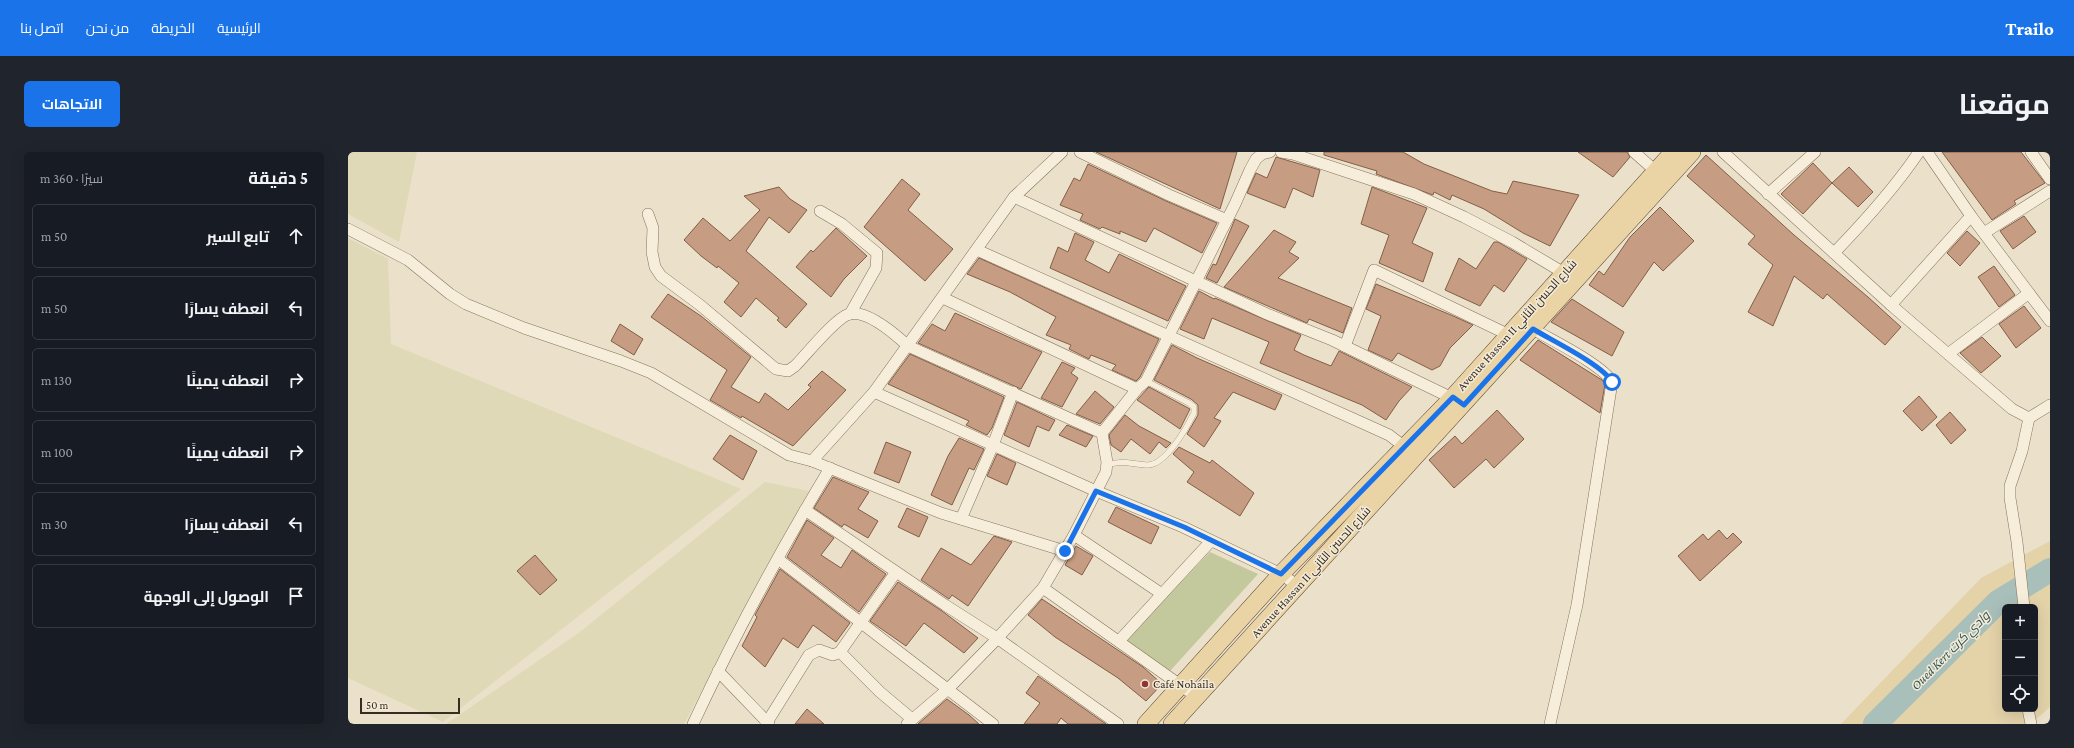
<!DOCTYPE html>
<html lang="ar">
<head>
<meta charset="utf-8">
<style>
	body { margin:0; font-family:"Crimson Pro",Cairo,serif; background:#20242c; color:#f1f3f6; direction:rtl }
	.controls { position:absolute; right:12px; bottom:12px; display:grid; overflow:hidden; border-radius:6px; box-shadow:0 4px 16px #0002 }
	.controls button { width:36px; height:36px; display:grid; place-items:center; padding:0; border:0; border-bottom:1px solid #363941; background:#171b24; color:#f1f3f6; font:20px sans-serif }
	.scale { position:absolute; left:12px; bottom:10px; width:100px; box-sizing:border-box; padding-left:4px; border:2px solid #372c21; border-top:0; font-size:11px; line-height:14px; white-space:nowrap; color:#372c21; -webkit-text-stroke:3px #f3ebd8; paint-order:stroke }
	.stop { position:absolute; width:12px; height:12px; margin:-9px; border:3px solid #1a73e8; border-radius:50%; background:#fff }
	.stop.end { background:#1a73e8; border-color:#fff; box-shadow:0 1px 4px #0008 }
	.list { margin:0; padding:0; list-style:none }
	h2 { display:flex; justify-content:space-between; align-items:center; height:52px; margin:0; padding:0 16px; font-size:17px }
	h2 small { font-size:13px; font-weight:400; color:#9ea1a6 }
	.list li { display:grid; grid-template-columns:26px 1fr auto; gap:12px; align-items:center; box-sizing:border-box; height:64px; margin:0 8px 8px; padding:0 8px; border:1px solid #363941; border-radius:6px }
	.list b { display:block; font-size:15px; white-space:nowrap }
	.list em { font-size:13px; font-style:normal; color:#9ea1a6 }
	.icon { flex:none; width:22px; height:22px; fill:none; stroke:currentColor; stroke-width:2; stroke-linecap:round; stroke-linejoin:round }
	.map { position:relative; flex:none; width:1702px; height:572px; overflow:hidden; direction:ltr; border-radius:6px }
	header { display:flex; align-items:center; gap:24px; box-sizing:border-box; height:56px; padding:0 20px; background:#1a73e8; color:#fff }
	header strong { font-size:19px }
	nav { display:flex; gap:22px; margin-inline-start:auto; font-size:14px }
	.intro { display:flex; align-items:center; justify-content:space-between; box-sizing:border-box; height:96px; padding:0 24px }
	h1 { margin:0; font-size:28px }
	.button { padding:10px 18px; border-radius:6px; background:#1a73e8; color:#fff; font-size:14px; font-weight:700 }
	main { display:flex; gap:24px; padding:0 24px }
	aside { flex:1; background:#171b24; border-radius:6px; box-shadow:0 4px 16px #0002 }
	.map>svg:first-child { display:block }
</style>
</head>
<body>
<header>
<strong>Trailo</strong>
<nav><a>الرئيسية</a><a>الخريطة</a><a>من نحن</a><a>اتصل بنا</a></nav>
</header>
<div class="intro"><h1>موقعنا</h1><a class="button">الاتجاهات</a></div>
<main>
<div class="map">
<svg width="1702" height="572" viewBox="0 0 1702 572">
	<rect width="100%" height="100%" fill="#ebe0c9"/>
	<g fill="#e0d9b7">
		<path d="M 0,0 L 69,0 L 51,90 L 0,62 Z"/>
		<path d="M 0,86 L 40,107 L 43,192 L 393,337 L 95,570 L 0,526 Z"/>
		<path d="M 417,330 L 461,339 L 336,572 L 98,572 L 232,480 Z"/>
	</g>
	<path fill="#c4c89d" d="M 862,400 L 910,422 L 822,519 L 777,489 Z"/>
	<path fill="#e4d3a9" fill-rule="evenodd" d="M 1702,389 L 1702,555 L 1683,572 L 1493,572 L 1633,426 ZM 1657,455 L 1687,455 L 1687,557 L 1657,557 Z"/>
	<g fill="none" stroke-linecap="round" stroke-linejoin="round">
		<path stroke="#a9bfb9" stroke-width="24" d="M 1527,572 L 1650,450 L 1702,418"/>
	</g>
	<g fill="#c69d82" stroke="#835e47">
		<path d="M 748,0 L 889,0 L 872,57 Z"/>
		<path d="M 976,0 L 1055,0 L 1076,12 L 1144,39 L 1159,42 L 1165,29 L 1231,43 L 1202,94 L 1175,81 L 1136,57 L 1104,43 L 1102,48 L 1086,40 L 1085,43 L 1028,22 L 1029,19 L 976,3 Z"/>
		<path d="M 1230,0 L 1279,0 L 1282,5 L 1265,25 Z"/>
		<path d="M 1594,0 L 1673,0 L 1697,31 L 1666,49 L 1668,52 L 1644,68 Z"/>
		<path d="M 1358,3 L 1446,83 L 1520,145 L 1553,175 L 1537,193 L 1479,142 L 1475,147 L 1446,124 L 1425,174 L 1400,160 L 1425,113 L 1400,92 L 1407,84 L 1339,24 Z"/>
		<path d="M 928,5 L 972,18 L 965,45 L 945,36 L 937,56 L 899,41 L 908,21 L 919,26 Z"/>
		<path d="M 1465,11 L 1484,31 L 1455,62 L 1433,42 Z"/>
		<path d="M 740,12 L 818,49 L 869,71 L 854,101 L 806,76 L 798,90 L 772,79 L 772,82 L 754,75 L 752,77 L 732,68 L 735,62 L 712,53 L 726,26 L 732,29 Z"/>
		<path d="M 1501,15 L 1525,40 L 1510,55 L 1484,31 Z"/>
		<path d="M 554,27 L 572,42 L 560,58 L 605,97 L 577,129 L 516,75 Z"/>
		<path d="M 431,35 L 442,47 L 459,58 L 441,81 L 421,65 L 398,99 L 459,152 L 438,176 L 429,168 L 431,166 L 408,146 L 393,165 L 376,150 L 391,131 L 370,114 L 369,116 L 353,104 L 336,88 L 355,66 L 382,89 L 412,58 L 396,44 Z"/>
		<path d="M 1024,35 L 1079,56 L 1064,91 L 1085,101 L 1075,130 L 1031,111 L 1041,83 L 1013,72 Z"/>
		<path d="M 1312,55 L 1346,89 L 1315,119 L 1306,110 L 1275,155 L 1241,133 L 1251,119 L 1256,123 L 1282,85 Z"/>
		<path d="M 1676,64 L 1688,80 L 1665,97 L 1652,79 Z"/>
		<path d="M 887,67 L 901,74 L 869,131 L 858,126 L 865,112 L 868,113 Z"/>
		<path d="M 488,76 L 519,104 L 496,127 L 483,145 L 448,115 L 463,98 L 465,100 Z"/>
		<path d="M 926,78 L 948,90 L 941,100 L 951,106 L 930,126 L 1004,156 L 995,181 L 961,167 L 959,171 L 876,135 Z"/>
		<path d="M 1619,79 L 1632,91 L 1612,114 L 1599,101 Z"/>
		<path d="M 727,81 L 746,90 L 737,108 L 761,121 L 771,102 L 838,134 L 820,169 L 702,116 L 710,95 L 720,100 Z"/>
		<path d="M 1146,90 L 1150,90 L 1179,107 L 1156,140 L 1146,133 L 1132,154 L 1097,138 L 1111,106 L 1128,117 Z"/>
		<path d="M 631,106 L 811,187 L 792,225 L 788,229 L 764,218 L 768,213 L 743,203 L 741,207 L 721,197 L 723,193 L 698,183 L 708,165 L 662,140 L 619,122 Z"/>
		<path d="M 1646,114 L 1667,143 L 1651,155 L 1630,125 Z"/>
		<path d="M 1028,132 L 1103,163 L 1125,173 L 1102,196 L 1092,214 L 1084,218 L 1050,201 L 1044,209 L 1020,198 L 1033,164 L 1018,157 Z"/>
		<path d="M 851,139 L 866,147 L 867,146 L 953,183 L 946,198 L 956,203 L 983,214 L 991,199 L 1064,235 L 1051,249 L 1038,268 L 1014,253 L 912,211 L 921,190 L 864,166 L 856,187 L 832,177 Z"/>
		<path d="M 320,142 L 353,164 L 403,205 L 383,235 L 411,251 L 417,241 L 440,258 L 463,235 L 460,233 L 474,219 L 498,238 L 445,294 L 394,264 L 393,266 L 362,248 L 379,218 L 303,165 Z"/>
		<path d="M 1224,147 L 1276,180 L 1264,204 L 1203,170 Z"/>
		<path d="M 1676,154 L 1693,176 L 1668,196 L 1651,172 Z"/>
		<path d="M 607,161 L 694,200 L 673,237 L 570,191 L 584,172 L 597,179 Z"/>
		<path d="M 272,172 L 295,187 L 286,203 L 263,189 Z"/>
		<path d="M 1634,185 L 1653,204 L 1633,221 L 1612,201 Z"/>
		<path d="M 1190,188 L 1254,228 L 1257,232 L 1252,261 L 1172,208 Z"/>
		<path d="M 824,193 L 849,206 L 934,243 L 927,258 L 885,240 L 866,266 L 873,269 L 856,295 L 839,282 L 850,263 L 850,253 L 843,247 L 806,228 Z"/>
		<path d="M 562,202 L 656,245 L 644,276 L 639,283 L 618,273 L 621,269 L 540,232 Z"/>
		<path d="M 714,210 L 727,216 L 723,221 L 730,226 L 714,255 L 693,246 Z"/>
		<path d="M 801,235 L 842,257 L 832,277 L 789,248 Z"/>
		<path d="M 747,239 L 766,255 L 752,272 L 728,262 Z"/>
		<path d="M 1571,244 L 1589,265 L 1574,279 L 1555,259 Z"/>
		<path d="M 669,250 L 707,268 L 701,279 L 689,274 L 681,295 L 656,283 Z"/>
		<path d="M 1149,258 L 1176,287 L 1146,316 L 1138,307 L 1106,336 L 1081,308 L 1107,284 L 1114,292 Z"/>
		<path d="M 1602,260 L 1618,278 L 1603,292 L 1588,273 Z"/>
		<path d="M 777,263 L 791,274 L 823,291 L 818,296 L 811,290 L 802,302 L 783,287 L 773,300 L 763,293 L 761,283 Z"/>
		<path d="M 719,273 L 745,284 L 738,295 L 711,283 Z"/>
		<path d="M 382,283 L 409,299 L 395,328 L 365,307 Z"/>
		<path d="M 611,286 L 636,297 L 626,318 L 621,316 L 604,353 L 583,343 L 600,304 Z"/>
		<path d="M 538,290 L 563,300 L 551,331 L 526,321 Z"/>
		<path d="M 831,295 L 862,311 L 864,308 L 906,341 L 892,364 L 839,330 L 846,320 L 825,302 Z"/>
		<path d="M 649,302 L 668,311 L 659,333 L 639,324 Z"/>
		<path d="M 485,325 L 521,340 L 510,357 L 530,369 L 520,386 L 496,372 L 494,375 L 466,356 Z"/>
		<path d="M 768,355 L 811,375 L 803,392 L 760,370 Z"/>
		<path d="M 559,356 L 580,365 L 571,385 L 550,375 Z"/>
		<path d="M 459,368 L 486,386 L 473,403 L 493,416 L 504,398 L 538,422 L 511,460 L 439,405 Z"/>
		<path d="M 1371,378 L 1379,387 L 1385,381 L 1394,390 L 1352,429 L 1330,404 L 1355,382 L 1360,388 Z"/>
		<path d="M 646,384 L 664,390 L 620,454 L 604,443 L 601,447 L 573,428 L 593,396 L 623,413 Z"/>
		<path d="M 728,394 L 745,404 L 734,423 L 717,413 Z"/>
		<path d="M 187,403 L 209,428 L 192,443 L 169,419 Z"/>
		<path d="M 432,417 L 502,471 L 488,490 L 465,473 L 450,496 L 435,486 L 417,515 L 394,494 L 409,465 L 407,463 Z"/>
		<path d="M 550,430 L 594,459 L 630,486 L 616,501 L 576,471 L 558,494 L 522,469 Z"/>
		<path d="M 694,447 L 795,515 L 814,532 L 798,549 L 770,526 L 707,485 L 680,463 Z"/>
		<path d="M 690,524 L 758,572 L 720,572 L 713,566 L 709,572 L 676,572 L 692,551 L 678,541 Z"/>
		<path d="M 599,547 L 621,563 L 631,572 L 570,572 Z"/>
		<path d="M 459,557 L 476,572 L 447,572 Z"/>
	</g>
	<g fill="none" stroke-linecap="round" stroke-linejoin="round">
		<g stroke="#86735f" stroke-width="6">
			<path id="service" d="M 759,313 C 774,308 784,312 798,313 C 817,315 839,275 846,261 L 846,255 L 841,251 L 798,229"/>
		</g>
		<g stroke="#86735f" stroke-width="12">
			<g id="minor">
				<path d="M 732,0 L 821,43 L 879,68"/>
				<path d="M 933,0 L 945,2 L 1066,42 L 1116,65 L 1164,90 L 1221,124"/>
				<path d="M 1286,0 L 1312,23"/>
				<path d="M 1375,0 L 1543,153 L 1664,257 L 1681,266 L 1702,253"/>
				<path d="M 1579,0 L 1623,64 L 1702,169"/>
				<path d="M 1683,0 L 1702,27"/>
				<path d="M 1420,42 L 1467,0"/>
				<path d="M 666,45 L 919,162 L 984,188 L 1108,248"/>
				<path d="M 472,59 L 494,72 L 529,101 L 528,116 L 502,162"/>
				<path d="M 300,62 L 305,76 L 304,100 L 307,115 L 313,124 L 352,153 L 428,217 L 440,219 L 447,214 C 458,203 489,164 502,162 C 520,158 548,183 560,194 L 754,281"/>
				<path d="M 0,77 L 60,108 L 102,142 L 118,152 L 176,176 L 273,209 L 303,221 L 441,303 L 464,309 L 593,361 L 717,399"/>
				<path d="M 1636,81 L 1702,39"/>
				<path d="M 629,98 L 1019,273 L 1041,283 L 1062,299"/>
				<path d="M 1486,101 C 1517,69 1546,37 1571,0"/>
				<path d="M 595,146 L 789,237"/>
				<path d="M 1543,153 L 1623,64"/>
				<path d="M 1185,177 C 1203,188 1255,213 1264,230 L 1229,453 L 1202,572"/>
				<path d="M 997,194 L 1026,118 L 1161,183"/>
				<path d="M 1600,202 L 1681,141"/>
				<path d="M 526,240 L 748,339 L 835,375 L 933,422 L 950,434"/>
				<path d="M 464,309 L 526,240 L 666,45 L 714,0"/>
				<path d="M 457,358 L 597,453 L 649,486 L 770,572"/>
				<path d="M 613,367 L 645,293 L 665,240"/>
				<path d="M 726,383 L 814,442 L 863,389"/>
				<path d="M 430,407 L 645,572"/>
				<path d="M 695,436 L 849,545"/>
				<path d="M 1676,455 L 1669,390 L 1662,346 L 1662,334 L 1674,299 L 1681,266"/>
				<path d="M 771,489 L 814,442"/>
				<path d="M 492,500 L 532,540 L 564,567"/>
				<path d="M 370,519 L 421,572"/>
				<path d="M 1680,557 L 1683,572"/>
				<path d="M 345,572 C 386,484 432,399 482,316"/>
				<path d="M 418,572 L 461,503 L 471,498 L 485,503 L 492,500 L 548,420"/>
				<path d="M 559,572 L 600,537 L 646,490 L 695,436 L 726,383 L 758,320 L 759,310 L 754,281 L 789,237 L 798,229 L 887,52 L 902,18 L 908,7 L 914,2 L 922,0"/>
			</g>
		</g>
		<g stroke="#544233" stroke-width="18">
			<g id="primary">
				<path d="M 798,572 L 933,422 L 1105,245 L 1325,0"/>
				<path d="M 824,572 L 1344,0"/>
			</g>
		</g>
		<use href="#service" stroke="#f6eedb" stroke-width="5.5"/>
		<use href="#minor" stroke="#f6eedb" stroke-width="11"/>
		<use href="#primary" stroke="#ead3a4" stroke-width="17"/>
	</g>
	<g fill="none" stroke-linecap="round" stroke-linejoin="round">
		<path stroke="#1a73e8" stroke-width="5" d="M 717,399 L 748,339 L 836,375 L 933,422 L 1105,245 L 1116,253 L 1185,177 C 1203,188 1255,213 1264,230"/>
	</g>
	<circle fill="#8f3436" stroke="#f3ebd8" stroke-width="1.5" cx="797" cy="532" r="4"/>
	<g text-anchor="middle" stroke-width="3" stroke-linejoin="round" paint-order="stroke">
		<g font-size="12" fill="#372c21" stroke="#f3ebd8">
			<text transform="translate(1169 173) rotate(-48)" y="4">Avenue Hassan II شارع الحسن الثاني</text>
			<text transform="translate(963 420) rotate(-48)" y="4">Avenue Hassan II شارع الحسن الثاني</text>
		</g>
		<g font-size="12" fill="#372c21" stroke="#f3ebd8" text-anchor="start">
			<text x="805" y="536">Café Nohaila</text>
		</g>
		<g font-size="13" font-style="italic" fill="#325653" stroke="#f3ebd8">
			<text transform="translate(1602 498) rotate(-45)" y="5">Oued Kert وادي كرت</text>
		</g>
	</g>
</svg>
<div class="controls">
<button>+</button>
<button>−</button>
<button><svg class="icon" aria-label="locate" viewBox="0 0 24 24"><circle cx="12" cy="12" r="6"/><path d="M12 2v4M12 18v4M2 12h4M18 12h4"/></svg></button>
</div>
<div class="scale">50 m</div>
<div class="stop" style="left:1264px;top:230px"></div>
<div class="stop end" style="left:717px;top:399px"></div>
</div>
<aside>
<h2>5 دقيقة<small>سيرًا · 360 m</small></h2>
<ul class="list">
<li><svg class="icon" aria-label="ahead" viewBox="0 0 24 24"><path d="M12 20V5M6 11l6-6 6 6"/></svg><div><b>تابع السير</b></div><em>50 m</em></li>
<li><svg class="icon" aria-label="left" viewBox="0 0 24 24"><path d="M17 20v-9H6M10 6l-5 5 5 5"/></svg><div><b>انعطف يسارًا</b></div><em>50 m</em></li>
<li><svg class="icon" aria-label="right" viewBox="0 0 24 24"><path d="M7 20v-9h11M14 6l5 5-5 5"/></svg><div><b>انعطف يمينًا</b></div><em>130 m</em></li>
<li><svg class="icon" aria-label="right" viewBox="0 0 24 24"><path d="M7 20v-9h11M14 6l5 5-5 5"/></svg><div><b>انعطف يمينًا</b></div><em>100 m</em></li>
<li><svg class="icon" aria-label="left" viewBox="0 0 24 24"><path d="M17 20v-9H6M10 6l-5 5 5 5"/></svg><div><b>انعطف يسارًا</b></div><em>30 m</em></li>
<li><svg class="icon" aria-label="arrive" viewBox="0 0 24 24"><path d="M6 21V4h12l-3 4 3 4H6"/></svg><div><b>الوصول إلى الوجهة</b></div></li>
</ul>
</aside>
</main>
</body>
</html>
